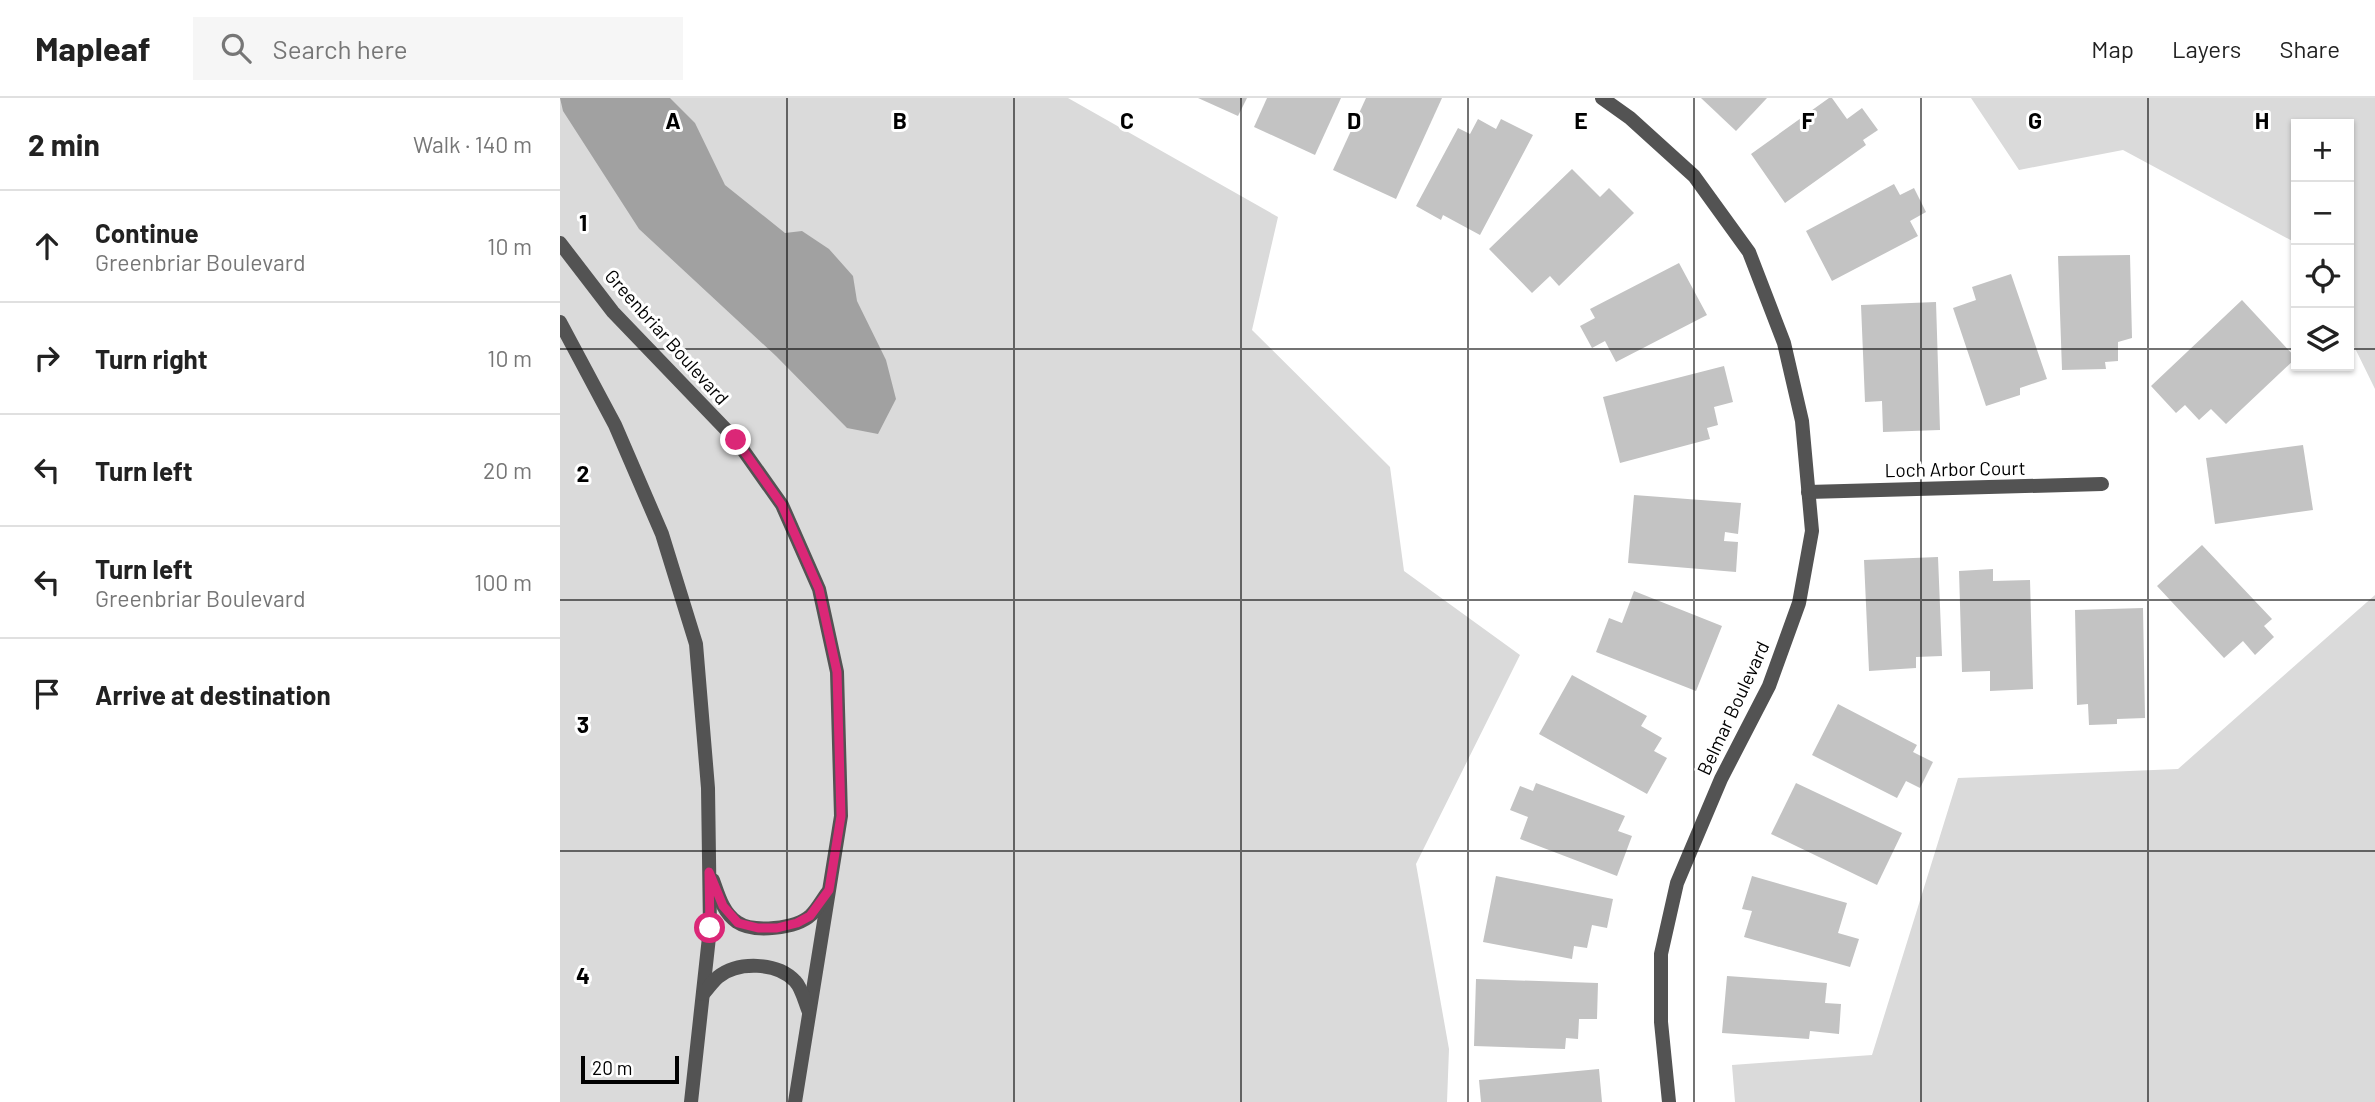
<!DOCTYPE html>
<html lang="en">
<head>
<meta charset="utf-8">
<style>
	body { margin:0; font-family:Barlow,sans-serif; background:#f6f6f6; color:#222 }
	.controls { position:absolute; right:21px; top:21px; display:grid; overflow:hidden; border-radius:0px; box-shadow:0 2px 5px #0004 }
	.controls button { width:63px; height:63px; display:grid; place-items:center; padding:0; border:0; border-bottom:2px solid #e0e0e0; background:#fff; color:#222; font:35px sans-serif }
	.scale { position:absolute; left:21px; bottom:18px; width:98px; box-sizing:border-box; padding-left:7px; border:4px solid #000; border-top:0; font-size:19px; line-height:24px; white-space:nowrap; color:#000; -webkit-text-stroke:5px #fff; paint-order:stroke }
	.stop { position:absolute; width:21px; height:21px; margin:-16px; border:5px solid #db2777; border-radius:50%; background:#fff }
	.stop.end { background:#db2777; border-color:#fff; box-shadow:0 2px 7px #0008 }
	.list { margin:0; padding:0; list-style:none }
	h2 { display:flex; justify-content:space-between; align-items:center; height:91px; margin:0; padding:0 28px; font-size:30px }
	h2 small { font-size:23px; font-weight:400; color:#767676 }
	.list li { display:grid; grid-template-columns:46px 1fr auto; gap:21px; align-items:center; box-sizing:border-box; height:112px; padding:0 28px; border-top:2px solid #e0e0e0 }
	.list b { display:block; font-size:26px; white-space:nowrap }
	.list p { margin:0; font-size:23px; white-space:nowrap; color:#767676 }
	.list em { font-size:23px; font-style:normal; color:#767676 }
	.icon { flex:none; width:38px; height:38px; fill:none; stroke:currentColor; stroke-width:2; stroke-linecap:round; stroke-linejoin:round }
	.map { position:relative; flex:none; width:1815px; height:1004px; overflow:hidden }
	header { display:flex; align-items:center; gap:42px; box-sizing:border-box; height:98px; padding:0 35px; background:#fff; border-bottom:2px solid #e0e0e0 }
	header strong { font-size:33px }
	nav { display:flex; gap:38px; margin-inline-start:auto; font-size:24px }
	.search { width:490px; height:63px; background:#f6f6f6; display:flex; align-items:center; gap:18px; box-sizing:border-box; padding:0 24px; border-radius:0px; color:#767676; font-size:26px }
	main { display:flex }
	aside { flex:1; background:#fff }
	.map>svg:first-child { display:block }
</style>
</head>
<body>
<header>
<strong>Mapleaf</strong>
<div class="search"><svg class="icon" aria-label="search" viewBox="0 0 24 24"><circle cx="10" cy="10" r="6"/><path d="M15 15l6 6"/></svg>Search here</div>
<nav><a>Map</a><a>Layers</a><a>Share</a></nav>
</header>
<main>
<aside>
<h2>2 min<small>Walk · 140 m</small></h2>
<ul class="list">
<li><svg class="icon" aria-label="ahead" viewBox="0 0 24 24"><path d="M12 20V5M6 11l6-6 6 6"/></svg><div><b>Continue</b><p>Greenbriar Boulevard</p></div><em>10 m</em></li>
<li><svg class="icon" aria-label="right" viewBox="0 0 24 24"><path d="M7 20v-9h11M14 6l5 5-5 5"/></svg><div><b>Turn right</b></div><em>10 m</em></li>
<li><svg class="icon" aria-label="left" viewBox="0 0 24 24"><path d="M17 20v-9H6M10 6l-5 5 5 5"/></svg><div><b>Turn left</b></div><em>20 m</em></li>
<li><svg class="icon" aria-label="left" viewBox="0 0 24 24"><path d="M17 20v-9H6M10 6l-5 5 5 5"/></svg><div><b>Turn left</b><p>Greenbriar Boulevard</p></div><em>100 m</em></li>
<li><svg class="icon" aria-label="arrive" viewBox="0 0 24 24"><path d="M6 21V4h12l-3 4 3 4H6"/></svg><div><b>Arrive at destination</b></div></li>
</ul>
</aside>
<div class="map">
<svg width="1815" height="1004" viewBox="0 0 1815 1004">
	<rect width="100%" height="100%" fill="#fff"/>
	<g fill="#dadada">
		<path d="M 0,0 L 508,0 L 718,119 L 692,232 L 830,369 L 844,473 L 960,557 L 856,766 L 889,951 L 887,1004 L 0,1004 Z"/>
		<path d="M 1411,0 L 1815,0 L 1815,291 L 1789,238 L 1789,26 L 1736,26 L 1736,145 L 1563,52 L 1459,72 Z"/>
		<path d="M 1815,497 L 1815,1004 L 1175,1004 L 1172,967 L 1312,957 L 1398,680 L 1618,671 Z"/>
	</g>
	<path fill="#a1a1a1" d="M 0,0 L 110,0 L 135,25 L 165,87 L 225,135 L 242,133 L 269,151 L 293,178 L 297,203 L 326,262 L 336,301 L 318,336 L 287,330 L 216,258 L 79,131 L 3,13 Z"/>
	<g fill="#c3c3c3">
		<path d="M 638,0 L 687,0 L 678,18 Z"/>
		<path d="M 707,0 L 781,0 L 755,57 L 694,29 Z"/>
		<path d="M 806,0 L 882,0 L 836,101 L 773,72 Z"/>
		<path d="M 1141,0 L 1207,0 L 1176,33 Z"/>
		<path d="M 1269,0 L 1272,0 L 1287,21 L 1302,10 L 1318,32 L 1303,42 L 1306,47 L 1225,105 L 1191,56 Z"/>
		<path d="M 918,21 L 936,31 L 941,21 L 973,37 L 920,137 L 883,117 L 881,122 L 856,108 L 898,30 L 910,36 Z"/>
		<path d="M 1012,71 L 1040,99 L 1049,90 L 1074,115 L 999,188 L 990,178 L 972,195 L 929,151 Z"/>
		<path d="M 1334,86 L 1340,97 L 1354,90 L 1366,114 L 1350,123 L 1358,138 L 1272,183 L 1246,133 Z"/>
		<path d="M 1570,157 L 1572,240 L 1558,244 L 1558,263 L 1545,264 L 1546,271 L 1502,272 L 1498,158 Z"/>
		<path d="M 1119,165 L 1147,217 L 1056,264 L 1045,243 L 1032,250 L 1020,228 L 1035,220 L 1030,211 Z"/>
		<path d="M 1451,176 L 1487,281 L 1460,290 L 1460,297 L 1426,308 L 1393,210 L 1416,202 L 1412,189 Z"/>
		<path d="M 1682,202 L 1736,260 L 1666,326 L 1651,311 L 1639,322 L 1625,307 L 1616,315 L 1591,288 Z"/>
		<path d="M 1376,204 L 1380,332 L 1323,334 L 1322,303 L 1305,304 L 1301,207 Z"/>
		<path d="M 1164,268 L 1173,304 L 1154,309 L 1158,327 L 1147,330 L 1150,341 L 1060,365 L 1043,299 Z"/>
		<path d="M 1743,347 L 1753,412 L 1655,426 L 1646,360 Z"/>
		<path d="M 1074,397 L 1181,405 L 1178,436 L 1165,434 L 1164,443 L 1178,444 L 1176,474 L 1068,465 Z"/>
		<path d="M 1642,447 L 1712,521 L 1704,528 L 1714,539 L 1695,557 L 1683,543 L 1664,560 L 1597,488 Z"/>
		<path d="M 1378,459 L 1382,558 L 1356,559 L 1356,570 L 1309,573 L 1304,462 Z"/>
		<path d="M 1433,471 L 1433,483 L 1470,482 L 1473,591 L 1430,593 L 1430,573 L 1402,574 L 1399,473 Z"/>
		<path d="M 1074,493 L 1162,528 L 1136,593 L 1036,554 L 1049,520 L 1062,525 Z"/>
		<path d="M 1583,510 L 1585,620 L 1557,621 L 1557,626 L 1529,627 L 1528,606 L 1517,607 L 1515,512 Z"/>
		<path d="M 1012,577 L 1087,618 L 1081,628 L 1102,640 L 1094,653 L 1107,660 L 1087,696 L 979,636 Z"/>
		<path d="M 1278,606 L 1357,647 L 1353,654 L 1373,664 L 1360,690 L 1346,683 L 1337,700 L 1252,657 Z"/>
		<path d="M 976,685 L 1065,718 L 1058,733 L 1072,738 L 1057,778 L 960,741 L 968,719 L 950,712 L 960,688 L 973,693 Z"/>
		<path d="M 1236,685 L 1342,735 L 1317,787 L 1211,736 Z"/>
		<path d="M 936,778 L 1053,801 L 1047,830 L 1032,827 L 1027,850 L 1014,848 L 1012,861 L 923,844 Z"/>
		<path d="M 1192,778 L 1287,805 L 1278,835 L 1299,841 L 1290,869 L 1184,839 L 1192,813 L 1182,811 Z"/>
		<path d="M 1167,878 L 1267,885 L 1265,905 L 1281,906 L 1279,936 L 1250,933 L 1249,941 L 1162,935 Z"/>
		<path d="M 916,881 L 1038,885 L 1037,921 L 1019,921 L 1018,941 L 1006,940 L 1005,951 L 914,948 Z"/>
		<path d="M 1039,971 L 1042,1004 L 921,1004 L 919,982 Z"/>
	</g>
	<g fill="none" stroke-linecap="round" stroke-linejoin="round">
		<g stroke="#535353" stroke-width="14">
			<path d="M 1042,0 L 1070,20 L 1134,78 L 1189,154 L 1224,245 L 1242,323 L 1252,433 L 1239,505 L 1209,588 L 1161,681 L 1117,785 L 1101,856 L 1101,924 L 1109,1004"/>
			<path d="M 0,145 L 53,214 L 176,342 L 222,407 L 259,491 L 277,574 L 281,718 L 235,1004"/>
			<path d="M 0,224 L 55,327 L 102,436 L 136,546 L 148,690 L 150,830 L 131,1004"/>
			<path d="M 1248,394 L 1542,386"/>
			<path d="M 153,782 C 158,796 163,815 177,824 C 193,835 236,831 251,817 C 257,811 262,802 267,795"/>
			<path d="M 143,896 C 148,891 152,884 158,879 C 178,863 217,864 235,883 C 242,890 245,905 249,914"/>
		</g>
	</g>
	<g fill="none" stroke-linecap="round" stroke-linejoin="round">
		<path stroke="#db2777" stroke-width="9" d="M 150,830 L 149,774 L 163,808 L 178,825 L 198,830 L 217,830 L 237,825 L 250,818 L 269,792 L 281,718 L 277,574 L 259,491 L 222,407 L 176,342"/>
	</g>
	<path fill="none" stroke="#000" stroke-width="2" stroke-opacity="0.55" d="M 227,0 L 227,1004M 454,0 L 454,1004M 681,0 L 681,1004M 908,0 L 908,1004M 1134,0 L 1134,1004M 1361,0 L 1361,1004M 1588,0 L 1588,1004M 0,251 L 1736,251M 1789,251 L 1815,251M 0,502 L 1815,502M 0,753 L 1815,753"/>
	<g text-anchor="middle" stroke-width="6" stroke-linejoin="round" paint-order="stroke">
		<g font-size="19" fill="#000" stroke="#fff">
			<text transform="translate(107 239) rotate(48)" y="7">Greenbriar Boulevard</text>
			<text transform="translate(1395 371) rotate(-1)" y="7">Loch Arbor Court</text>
			<text transform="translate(1173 610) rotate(-65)" y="7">Belmar Boulevard</text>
		</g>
	</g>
	<g font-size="23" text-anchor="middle" font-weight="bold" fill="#000" stroke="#fff" stroke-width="6" stroke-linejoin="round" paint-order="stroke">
		<text x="113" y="31">A</text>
		<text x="340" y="31">B</text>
		<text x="567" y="31">C</text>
		<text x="794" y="31">D</text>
		<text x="1021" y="31">E</text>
		<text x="1248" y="31">F</text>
		<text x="1475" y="31">G</text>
		<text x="1702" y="31">H</text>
		<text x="23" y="133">1</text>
		<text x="23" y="384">2</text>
		<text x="23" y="635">3</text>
		<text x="23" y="886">4</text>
	</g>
</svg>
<div class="controls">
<button>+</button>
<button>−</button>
<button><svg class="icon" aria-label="locate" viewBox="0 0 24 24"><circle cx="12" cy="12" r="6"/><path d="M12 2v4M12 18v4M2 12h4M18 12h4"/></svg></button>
<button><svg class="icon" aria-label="layers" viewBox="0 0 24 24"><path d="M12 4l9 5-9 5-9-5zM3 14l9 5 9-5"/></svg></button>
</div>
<div class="scale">20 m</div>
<div class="stop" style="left:150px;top:830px"></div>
<div class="stop end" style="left:176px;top:342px"></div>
</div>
</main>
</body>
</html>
